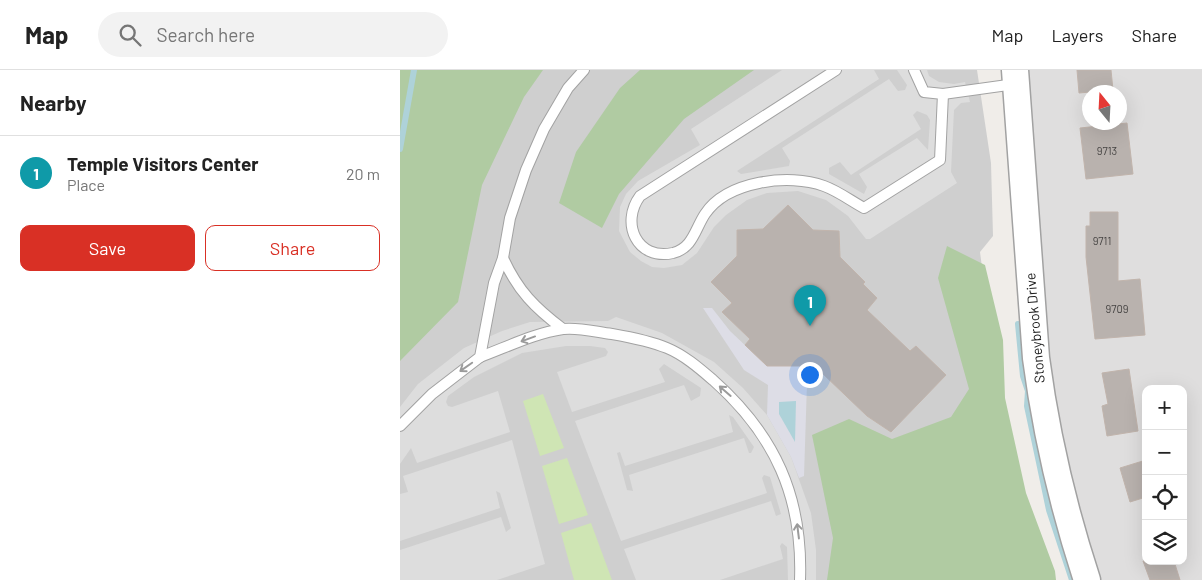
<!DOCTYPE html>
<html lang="en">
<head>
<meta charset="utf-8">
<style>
	body { margin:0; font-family:Barlow,sans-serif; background:#f2f2f2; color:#222 }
	.controls { position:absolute; right:15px; bottom:15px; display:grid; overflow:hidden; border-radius:10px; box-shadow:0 5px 20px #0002 }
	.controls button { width:45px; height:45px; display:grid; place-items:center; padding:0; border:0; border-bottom:1px solid #e0e0e0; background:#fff; color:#222; font:25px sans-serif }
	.compass { position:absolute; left:682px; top:15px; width:45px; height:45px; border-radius:50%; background:#fff; box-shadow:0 5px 20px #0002; rotate:342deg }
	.you { position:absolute; left:409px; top:304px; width:18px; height:18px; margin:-12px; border:4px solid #fff; border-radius:50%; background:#1a73e8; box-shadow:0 0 0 8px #1a73e833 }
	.badge { display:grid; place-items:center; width:32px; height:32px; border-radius:50%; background:#d93025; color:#fff; font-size:16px; font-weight:700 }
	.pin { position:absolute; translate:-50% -41px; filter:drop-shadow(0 1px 2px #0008) }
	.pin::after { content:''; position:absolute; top:26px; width:18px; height:15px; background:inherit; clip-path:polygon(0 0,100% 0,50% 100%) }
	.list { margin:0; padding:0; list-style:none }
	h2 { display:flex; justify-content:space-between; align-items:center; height:65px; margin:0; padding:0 20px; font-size:21px }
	h2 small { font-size:16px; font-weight:400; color:#767676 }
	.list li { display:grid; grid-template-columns:32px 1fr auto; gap:15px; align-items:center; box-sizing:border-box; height:75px; padding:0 20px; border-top:1px solid #e0e0e0 }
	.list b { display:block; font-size:19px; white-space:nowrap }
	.list p { margin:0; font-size:16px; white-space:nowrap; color:#767676 }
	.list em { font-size:16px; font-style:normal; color:#767676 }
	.actions { display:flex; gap:10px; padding:15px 20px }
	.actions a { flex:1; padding:11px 0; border:1px solid #d93025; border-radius:10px; text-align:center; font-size:18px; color:#d93025 }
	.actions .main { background:#d93025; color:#fff }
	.icon { flex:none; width:28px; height:28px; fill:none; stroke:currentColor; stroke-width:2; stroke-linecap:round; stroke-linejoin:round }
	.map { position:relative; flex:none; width:802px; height:510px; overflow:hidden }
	header { display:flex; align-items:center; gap:30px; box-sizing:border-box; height:70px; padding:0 25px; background:#fff; border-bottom:1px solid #e0e0e0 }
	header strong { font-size:24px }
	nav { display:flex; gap:28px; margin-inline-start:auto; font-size:18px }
	.search { width:350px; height:45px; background:#f2f2f2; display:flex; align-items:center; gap:12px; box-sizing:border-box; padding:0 18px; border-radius:28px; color:#767676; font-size:19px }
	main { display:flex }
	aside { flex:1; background:#fff }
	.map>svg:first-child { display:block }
</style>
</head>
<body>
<header>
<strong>Map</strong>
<div class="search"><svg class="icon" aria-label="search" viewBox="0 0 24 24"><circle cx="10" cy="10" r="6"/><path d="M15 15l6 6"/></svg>Search here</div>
<nav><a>Map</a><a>Layers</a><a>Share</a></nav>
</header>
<main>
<aside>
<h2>Nearby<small></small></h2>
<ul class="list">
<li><span class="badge" style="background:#0f9aa8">1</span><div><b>Temple Visitors Center</b><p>Place</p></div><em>20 m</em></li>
</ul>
<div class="actions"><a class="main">Save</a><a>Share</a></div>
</aside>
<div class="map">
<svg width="802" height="510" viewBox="0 0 802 510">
	<rect width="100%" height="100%" fill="#f0ede9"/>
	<path fill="#dfdede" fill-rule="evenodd" d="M 615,0 L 802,0 L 802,510 L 687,510 L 652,384 ZM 690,22 L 720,22 L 720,52 L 690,52 ZM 746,319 L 783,319 L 783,491 L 746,491 Z"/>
	<path fill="#cfcfcf" d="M 0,0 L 577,0 L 591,93 L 593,166 L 580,182 L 589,251 L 632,510 L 0,510 Z"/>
	<g fill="#cfe5b4">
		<path d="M 143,324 L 164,378 L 140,386 L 123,331 Z"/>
		<path d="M 167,388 L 188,445 L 159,454 L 142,396 Z"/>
		<path d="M 191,453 L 212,510 L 174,510 L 161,463 Z"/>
	</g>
	<g fill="#b0cba2">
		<path d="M 0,0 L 143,0 L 124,27 L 82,115 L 58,232 L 0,291 Z"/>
		<path d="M 240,0 L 354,0 L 284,49 L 219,124 L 202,158 L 159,133 L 176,82 L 220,18 Z"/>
		<path d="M 547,176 L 585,195 L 603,270 L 605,328 L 626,423 L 655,501 L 656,510 L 427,510 L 433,468 L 412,365 L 449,349 L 492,369 L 551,347 L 569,319 L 538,208 Z"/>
	</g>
	<g fill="#ddd" fill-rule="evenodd">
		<path d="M 382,0 L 474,0 L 479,9 L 337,101 L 341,104 L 389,96 L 390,91 L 382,78 L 489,9 L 498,21 L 505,20 L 507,15 L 497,0 L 527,0 L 529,6 L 539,12 L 554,14 L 565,12 L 570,32 L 561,33 L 554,40 L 551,102 L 557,113 L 470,169 L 466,169 L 448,146 L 426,130 L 398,121 L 367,123 L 347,130 L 326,145 L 314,157 L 297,183 L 282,195 L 264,198 L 252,197 L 241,191 L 230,182 L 219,161 L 220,137 L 226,124 L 238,111 L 300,75 L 291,59 ZM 517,41 L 527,45 L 530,50 L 528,80 L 517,68 L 459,104 L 467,117 L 464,124 L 429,104 L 429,98 L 440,92 L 451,105 L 521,59 L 513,45 Z"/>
		<path d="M 216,247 L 262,263 L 314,292 L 343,318 L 367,345 L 391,387 L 411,443 L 416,480 L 416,510 L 388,510 L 387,477 L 382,473 L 380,476 L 383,489 L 320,510 L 236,510 L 224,479 L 371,431 L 376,446 L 381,444 L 370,407 L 364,405 L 362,408 L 367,423 L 221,471 L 175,351 L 284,315 L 291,331 L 300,326 L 301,318 L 264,294 L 259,299 L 265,312 L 172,342 L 157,302 L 206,286 L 208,282 L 205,278 L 190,276 L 166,276 L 122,283 L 74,307 L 48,326 L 46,332 L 48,336 L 52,337 L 98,321 L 110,362 L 17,393 L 11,378 L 0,394 L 0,337 L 18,314 L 64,278 L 102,261 L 130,252 L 208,251 ZM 329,345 L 333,347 L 354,377 L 351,383 L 349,383 L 344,368 L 229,405 L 233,421 L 227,420 L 217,383 L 220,382 L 225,396 L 333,362 Z"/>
		<path d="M 112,370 L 145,494 L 97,510 L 0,510 L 0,480 L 101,447 L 106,462 L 111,458 L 100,423 L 96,421 L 100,438 L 0,471 L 0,424 L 8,422 L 3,406 Z"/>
	</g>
	<path fill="#dddde6" d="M 303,238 L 312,238 L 330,261 L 367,296 L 411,296 L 420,306 L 407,313 L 404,406 L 399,408 L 391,387 L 367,345 L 368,315 L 344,300 Z"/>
	<path fill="#aed2d9" d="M 396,331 L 395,372 L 379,344 L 379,332 Z"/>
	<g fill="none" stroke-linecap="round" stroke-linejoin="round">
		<g stroke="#aed2d9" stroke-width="6">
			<path d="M 0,79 L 14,0"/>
			<path d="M 618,254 L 623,306 L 628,321 L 627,336 L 640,397 L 649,440 L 672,510"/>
		</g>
	</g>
	<g fill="#b9b2ae" stroke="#c1b4ac">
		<path d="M 677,0 L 711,0 L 713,20 L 679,23 Z"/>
		<path d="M 727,53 L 733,104 L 686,109 L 680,58 Z"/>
		<path d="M 388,135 L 413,160 L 439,161 L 440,187 L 465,212 L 463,214 L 477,228 L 467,240 L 510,281 L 516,276 L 546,305 L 491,362 L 467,346 L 422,303 L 420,306 L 411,296 L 367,296 L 345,275 L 350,269 L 322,242 L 332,233 L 311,212 L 337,186 L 337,160 L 363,159 Z"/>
		<path d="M 690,142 L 718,142 L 718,211 L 740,209 L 745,265 L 695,269 L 686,187 L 686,156 L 690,156 Z"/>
		<path d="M 729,299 L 738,361 L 707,366 L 702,336 L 708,334 L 702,303 Z"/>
		<path d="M 746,390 L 746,427 L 730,432 L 720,398 Z"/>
		<path d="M 743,491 L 774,491 L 780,510 L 750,510 Z"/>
	</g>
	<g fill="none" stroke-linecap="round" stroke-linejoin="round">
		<g stroke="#a2a2a2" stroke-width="12">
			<g id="service">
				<path d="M 436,0 L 240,126 C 220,153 237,191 273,183 C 293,178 295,159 305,144 C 327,111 389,103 424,116 C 438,121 451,131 464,138 L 540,90 L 543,24"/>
				<path d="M 514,0 L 524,22 L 543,24 L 615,14"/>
				<path d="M 103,188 C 118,221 135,238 163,259"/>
				<path d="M 80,287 C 107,277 135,263 163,259 C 178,257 196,262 212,264 C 229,267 250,271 267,278 C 284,285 299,298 313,310 C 375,365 403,427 400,510"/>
				<path d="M 0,356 L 32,324 L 80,287 L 94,213 L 103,188 L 110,148 L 126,100 L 144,59 L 168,18 L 184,0"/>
			</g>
		</g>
		<g stroke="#a2a2a2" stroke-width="29">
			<path id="tertiary" d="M 615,0 L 636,288 C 646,364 663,437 687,510"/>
		</g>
		<use href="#service" stroke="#fff" stroke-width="10"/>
		<use href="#tertiary" stroke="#fff" stroke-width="26"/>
	</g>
	<defs><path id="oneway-shaft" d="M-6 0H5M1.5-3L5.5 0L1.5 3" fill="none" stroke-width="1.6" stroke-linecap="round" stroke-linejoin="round" transform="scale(1.25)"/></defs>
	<g stroke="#9b9b9b">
		<use href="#oneway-shaft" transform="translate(128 269) rotate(160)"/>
		<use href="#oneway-shaft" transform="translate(66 297) rotate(145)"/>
		<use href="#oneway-shaft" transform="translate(325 321) rotate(-139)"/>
		<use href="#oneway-shaft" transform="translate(398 461) rotate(-97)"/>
	</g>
	<g text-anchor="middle" stroke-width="4" stroke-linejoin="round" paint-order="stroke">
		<g font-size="11" fill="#474544">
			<text x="707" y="85">9713</text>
			<text x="702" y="175">9711</text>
			<text x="717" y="243">9709</text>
		</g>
		<g font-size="14" fill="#212121" stroke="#fff">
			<text transform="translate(635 258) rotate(-95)" y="5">Stoneybrook Drive</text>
		</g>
	</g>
</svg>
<div class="controls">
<button>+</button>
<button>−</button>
<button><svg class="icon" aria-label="locate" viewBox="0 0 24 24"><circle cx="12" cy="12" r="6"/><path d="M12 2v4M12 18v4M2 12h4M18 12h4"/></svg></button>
<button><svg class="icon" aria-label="layers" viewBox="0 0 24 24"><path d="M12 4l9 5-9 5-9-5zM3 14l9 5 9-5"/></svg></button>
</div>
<svg class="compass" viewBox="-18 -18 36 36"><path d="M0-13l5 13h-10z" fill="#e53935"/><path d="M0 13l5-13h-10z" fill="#767676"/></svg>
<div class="you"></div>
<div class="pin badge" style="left:410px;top:256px;background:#0f9aa8">1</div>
</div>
</main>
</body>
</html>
